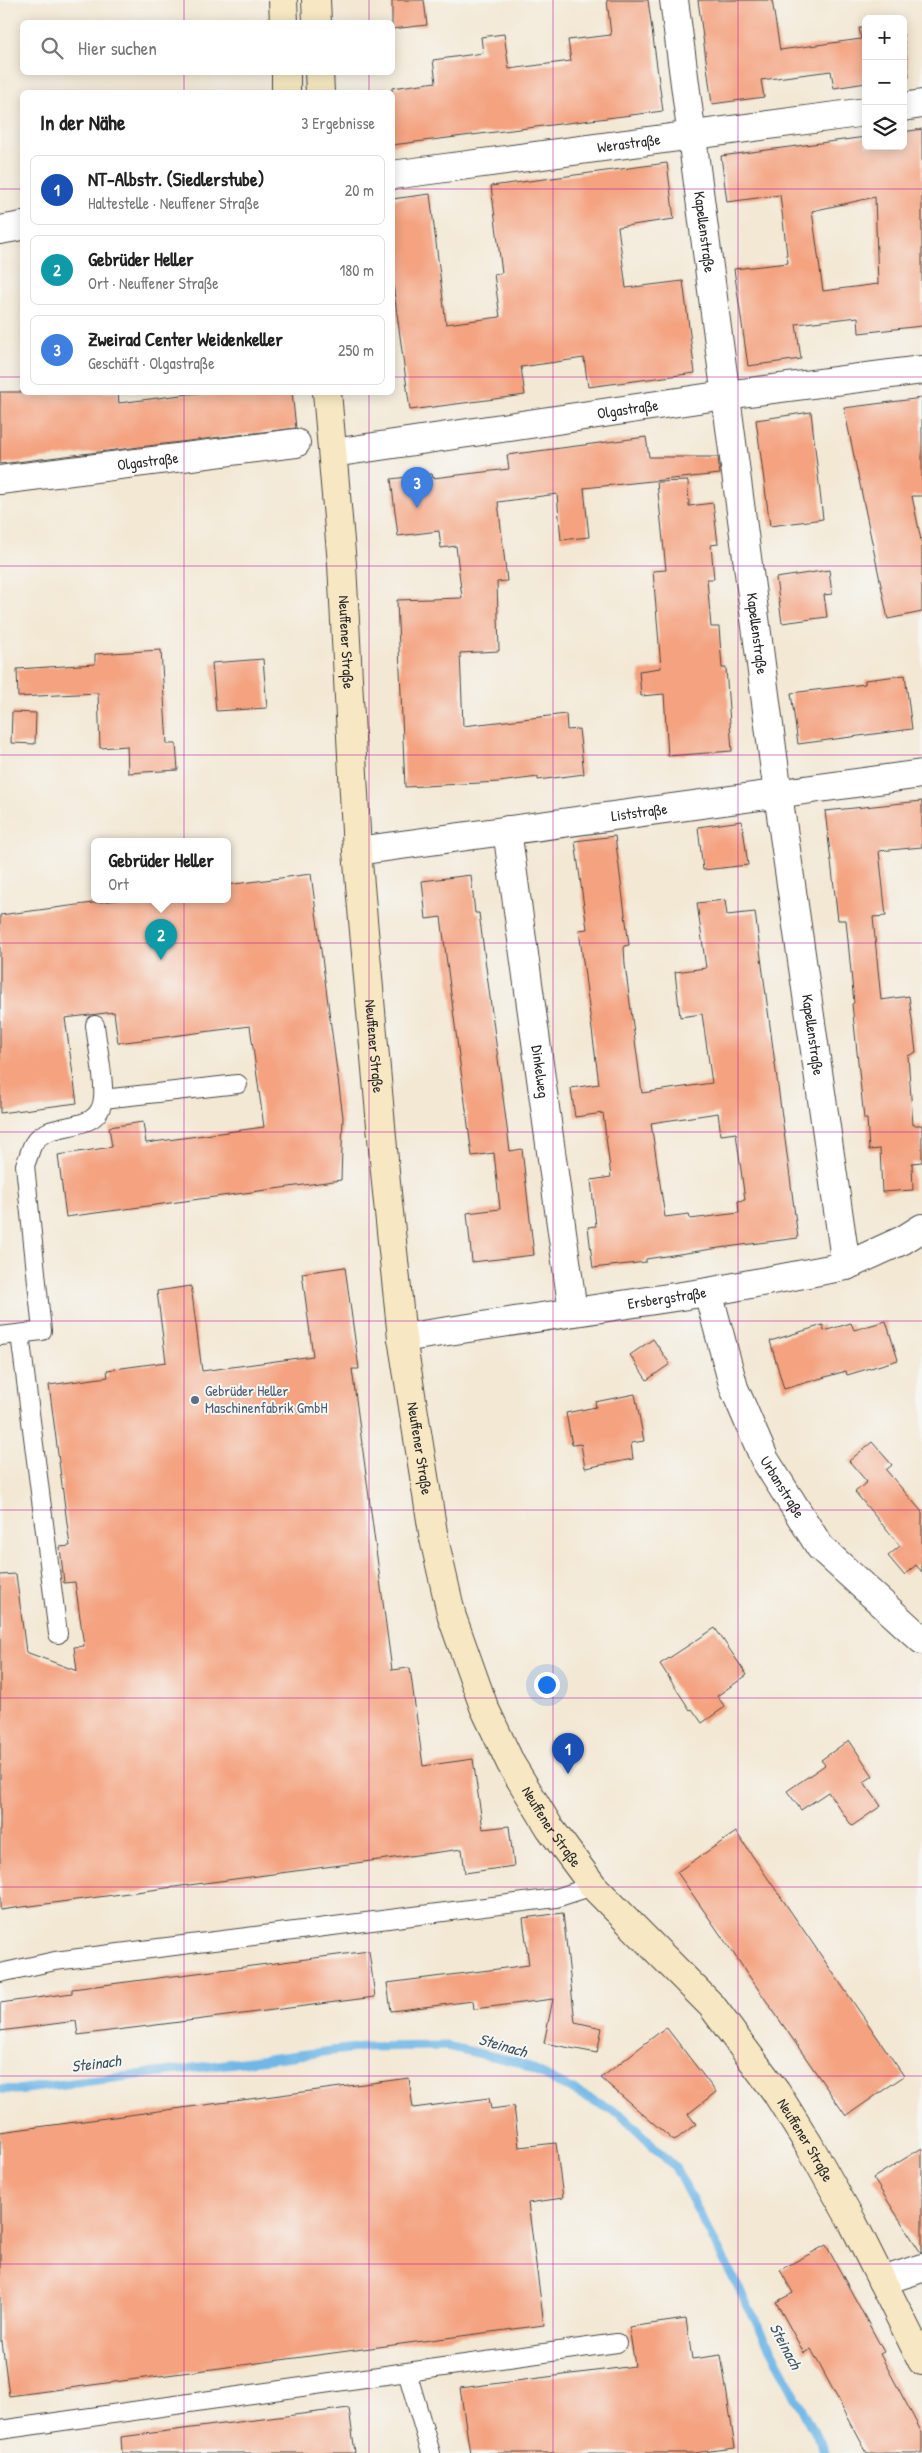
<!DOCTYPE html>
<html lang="de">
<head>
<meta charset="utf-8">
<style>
	body { margin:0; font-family:"Patrick Hand",sans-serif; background:#f2f2f2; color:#222 }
	.controls { position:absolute; right:15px; top:15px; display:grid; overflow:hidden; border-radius:8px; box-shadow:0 2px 12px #0003 }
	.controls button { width:45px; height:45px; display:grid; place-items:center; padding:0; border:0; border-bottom:1px solid #e0e0e0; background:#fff; color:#222; font:25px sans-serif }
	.you { position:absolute; left:546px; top:1684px; width:18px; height:18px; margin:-12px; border:4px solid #fff; border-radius:50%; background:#1a73e8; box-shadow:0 0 0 8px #1a73e833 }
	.badge { display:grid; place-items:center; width:32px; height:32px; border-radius:50%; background:#0b8043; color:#fff; font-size:16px; font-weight:700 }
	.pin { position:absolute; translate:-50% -41px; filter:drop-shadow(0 1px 2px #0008) }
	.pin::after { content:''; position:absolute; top:26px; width:18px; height:15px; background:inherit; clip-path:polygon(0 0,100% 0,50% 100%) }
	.popup { position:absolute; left:91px; top:838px; width:140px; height:65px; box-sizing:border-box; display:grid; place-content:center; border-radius:8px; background:#fff; filter:drop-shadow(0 1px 4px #0005); font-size:16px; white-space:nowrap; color:#767676 }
	.popup b { font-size:19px; color:#222 }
	.popup::after { content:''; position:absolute; left:50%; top:100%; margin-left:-10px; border:10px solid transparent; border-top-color:#fff }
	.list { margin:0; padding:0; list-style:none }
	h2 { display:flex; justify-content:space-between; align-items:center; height:65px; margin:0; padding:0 20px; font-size:21px }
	h2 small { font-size:16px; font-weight:400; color:#767676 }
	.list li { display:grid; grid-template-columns:32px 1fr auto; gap:15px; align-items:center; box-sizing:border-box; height:70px; margin:0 10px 10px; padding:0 10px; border:1px solid #e0e0e0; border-radius:8px }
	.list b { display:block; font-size:19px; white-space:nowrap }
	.list p { margin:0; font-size:16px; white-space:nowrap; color:#767676 }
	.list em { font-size:16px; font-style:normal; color:#767676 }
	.icon { flex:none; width:28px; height:28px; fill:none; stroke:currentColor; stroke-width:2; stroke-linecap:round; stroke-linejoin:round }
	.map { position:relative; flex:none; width:922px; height:2453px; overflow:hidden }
	.search { position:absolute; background:#fff; box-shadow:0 2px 12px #0003; left:20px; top:20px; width:375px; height:55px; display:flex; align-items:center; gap:12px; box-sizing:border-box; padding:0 18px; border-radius:8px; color:#767676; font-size:19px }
	.panel { position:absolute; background:#fff; box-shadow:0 2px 12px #0003; left:20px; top:90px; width:375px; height:305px; border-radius:8px }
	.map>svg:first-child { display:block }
</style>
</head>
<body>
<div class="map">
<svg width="922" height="2453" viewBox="0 0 922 2453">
	<rect width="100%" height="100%" fill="#f6f6f2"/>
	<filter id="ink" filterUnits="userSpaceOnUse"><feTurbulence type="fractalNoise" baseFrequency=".02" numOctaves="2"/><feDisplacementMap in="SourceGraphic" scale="10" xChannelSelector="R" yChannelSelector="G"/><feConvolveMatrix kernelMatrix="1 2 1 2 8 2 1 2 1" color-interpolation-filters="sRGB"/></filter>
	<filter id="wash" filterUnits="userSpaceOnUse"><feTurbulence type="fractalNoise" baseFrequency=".0096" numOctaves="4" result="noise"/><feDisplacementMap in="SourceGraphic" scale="20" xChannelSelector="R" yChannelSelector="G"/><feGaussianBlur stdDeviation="1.12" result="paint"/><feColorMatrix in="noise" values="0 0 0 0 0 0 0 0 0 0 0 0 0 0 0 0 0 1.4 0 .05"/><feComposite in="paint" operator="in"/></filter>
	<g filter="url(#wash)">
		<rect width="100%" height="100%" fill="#f3e8d4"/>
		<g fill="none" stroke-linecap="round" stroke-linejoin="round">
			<path stroke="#6fb7e7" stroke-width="9" d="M 0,2089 L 17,2090 L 364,2047 L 446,2046 L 518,2062 L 620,2114 L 675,2167 L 825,2453"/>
		</g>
		<g id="blocks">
			<g fill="#f4a27f" fill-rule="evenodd">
				<path d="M 392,0 L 424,0 L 427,25 L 392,29 Z"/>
				<path d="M 607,0 L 648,0 L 663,111 L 392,145 L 392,88 L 436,82 L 433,60 L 483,53 L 481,37 L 504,34 L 509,69 L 571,61 L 568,40 L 611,35 Z"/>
				<path d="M 698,0 L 772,0 L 780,50 L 861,39 L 859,28 L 866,28 L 866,83 L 834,88 L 831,71 L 761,80 L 764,97 L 712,104 Z"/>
				<path d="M 903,34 L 909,77 L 903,78 Z"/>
				<path d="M 922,129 L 922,326 L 859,333 L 858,317 L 796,324 L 801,359 L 748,366 L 734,269 L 788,263 L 780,195 L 727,202 L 721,156 L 866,137 L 866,146 L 903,146 L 903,132 ZM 875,197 L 878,284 L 823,291 L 812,211 Z"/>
				<path d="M 667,163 L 674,219 L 618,227 L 626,288 L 683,281 L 695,373 L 588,387 L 584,358 L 521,367 L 525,395 L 410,410 L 392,277 L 392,199 L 430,194 L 446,324 L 500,317 L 494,274 L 502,273 L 491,186 Z"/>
				<path d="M 0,392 L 118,392 L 119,403 L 204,392 L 292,392 L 296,428 L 0,464 Z"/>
				<path d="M 922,398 L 922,496 L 912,496 L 922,545 L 922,612 L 888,619 L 844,408 Z"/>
				<path d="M 811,412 L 823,519 L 770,526 L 756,420 Z"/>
				<path d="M 646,437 L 649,457 L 718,457 L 720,474 L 584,488 L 589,537 L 561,540 L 557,494 L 498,502 L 507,581 L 497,582 L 499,651 L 460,653 L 463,726 L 566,714 L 567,730 L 579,729 L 584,774 L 538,780 L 538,777 L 499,782 L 405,787 L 397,600 L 462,598 L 456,546 L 441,548 L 439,531 L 398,536 L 391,479 L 432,474 L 433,478 L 509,469 L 507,455 Z"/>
				<path d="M 688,481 L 689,506 L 713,503 L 718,544 L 711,545 L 714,579 L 707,579 L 711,627 L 719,627 L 722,668 L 726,668 L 732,751 L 668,756 L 664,694 L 641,696 L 639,671 L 661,668 L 653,571 L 666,570 L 657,482 Z"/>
				<path d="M 829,570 L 832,594 L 824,595 L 827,617 L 782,623 L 776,578 Z"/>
				<path d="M 161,650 L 167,744 L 176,744 L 178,770 L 128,773 L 127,746 L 100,748 L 98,693 L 18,697 L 17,669 L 95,664 L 95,654 Z"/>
				<path d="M 263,659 L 267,708 L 216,711 L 212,663 Z"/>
				<path d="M 905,675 L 912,729 L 798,744 L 791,693 L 865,684 L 865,680 Z"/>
				<path d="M 12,712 L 36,713 L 35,744 L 11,743 Z"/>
				<path d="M 922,801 L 922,847 L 879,851 L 886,916 L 873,917 L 881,1000 L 909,996 L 916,1052 L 908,1056 L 913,1125 L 922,1125 L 922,1162 L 912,1163 L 913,1190 L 882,1192 L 880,1149 L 869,1150 L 867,1119 L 864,1119 L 852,1004 L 854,1003 L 846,920 L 838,920 L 825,811 Z"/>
				<path d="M 742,821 L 748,865 L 703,870 L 698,827 Z"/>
				<path d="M 615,836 L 629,945 L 624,946 L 625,965 L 642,1093 L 712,1083 L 702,1014 L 680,1017 L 675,972 L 706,968 L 697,903 L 725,900 L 727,915 L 755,912 L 798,1238 L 719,1248 L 646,1259 L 646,1262 L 593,1268 L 588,1227 L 596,1226 L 591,1180 L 611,1177 L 603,1113 L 575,1117 L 571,1088 L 599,1084 L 579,930 L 587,929 L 575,841 ZM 718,1113 L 721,1135 L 736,1133 L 745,1200 L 738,1201 L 739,1213 L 690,1219 L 689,1214 L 665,1217 L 651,1123 Z"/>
				<path d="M 311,874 L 343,1117 L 341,1180 L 66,1217 L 58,1155 L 112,1147 L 109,1127 L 143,1122 L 146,1143 L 264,1127 L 250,1026 L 118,1043 L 114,1012 L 65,1018 L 77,1103 L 0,1113 L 0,915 L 124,899 L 227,899 L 227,885 Z"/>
				<path d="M 471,875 L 475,913 L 479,913 L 510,1151 L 522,1149 L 534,1255 L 472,1262 L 467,1213 L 500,1209 L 494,1153 L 472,1156 L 441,917 L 426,919 L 422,881 Z"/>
				<path d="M 345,1267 L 359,1369 L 352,1369 L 392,1670 L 410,1668 L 423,1766 L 473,1759 L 483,1829 L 509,1826 L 514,1866 L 465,1873 L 462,1849 L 0,1910 L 0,1575 L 16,1574 L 26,1652 L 77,1671 L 74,1647 L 84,1646 L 75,1582 L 64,1583 L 60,1547 L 70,1546 L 49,1385 L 108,1377 L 107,1370 L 166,1362 L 157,1291 L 191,1286 L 202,1371 L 313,1356 L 302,1273 Z"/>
				<path d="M 886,1321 L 898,1360 L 847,1375 L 846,1371 L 784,1389 L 770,1341 L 823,1325 L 824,1331 L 851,1323 L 854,1330 Z"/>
				<path d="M 653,1339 L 670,1364 L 647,1380 L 630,1355 Z"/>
				<path d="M 635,1394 L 644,1441 L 631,1443 L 633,1459 L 585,1468 L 581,1444 L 572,1445 L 566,1413 L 596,1407 L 595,1402 Z"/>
				<path d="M 872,1442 L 892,1465 L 886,1470 L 922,1512 L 922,1572 L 916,1565 L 904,1575 L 888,1556 L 900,1546 L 855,1492 L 867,1482 L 849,1461 Z"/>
				<path d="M 715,1628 L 747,1675 L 717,1696 L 725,1707 L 702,1723 L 692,1709 L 690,1710 L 660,1664 Z"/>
				<path d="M 849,1740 L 873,1776 L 864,1782 L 881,1806 L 852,1826 L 828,1792 L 801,1810 L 787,1791 L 825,1765 L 821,1760 Z"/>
				<path d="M 736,1832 L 904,2076 L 846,2116 L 677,1872 Z"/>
				<path d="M 563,1913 L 575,2022 L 602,2028 L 597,2053 L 544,2043 L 553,1999 L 474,2009 L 473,2001 L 391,2011 L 387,1983 L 529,1965 L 523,1918 Z"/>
				<path d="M 369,1951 L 375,1997 L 78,2035 L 76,2021 L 0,2031 L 0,2003 L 72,1993 L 72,1989 Z"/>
				<path d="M 666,2027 L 716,2092 L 688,2114 L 696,2124 L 674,2141 L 601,2078 Z"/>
				<path d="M 409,2078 L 413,2108 L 489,2098 L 491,2109 L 514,2106 L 519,2147 L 556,2143 L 563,2198 L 528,2203 L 544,2325 L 9,2396 L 2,2341 L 0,2341 L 0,2132 Z"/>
				<path d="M 922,2148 L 922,2253 L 921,2253 L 873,2178 Z"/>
				<path d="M 826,2245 L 884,2352 L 880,2354 L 922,2433 L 922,2453 L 867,2453 L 811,2349 L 804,2353 L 776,2302 L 793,2293 L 780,2270 Z"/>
				<path d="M 686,2319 L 692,2359 L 721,2355 L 735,2448 L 694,2453 L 470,2453 L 460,2388 L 635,2366 L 629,2327 Z"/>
				<path d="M 349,2408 L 355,2453 L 122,2453 L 121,2437 Z"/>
			</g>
		</g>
	</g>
	<g filter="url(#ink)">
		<use href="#blocks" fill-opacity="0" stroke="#494744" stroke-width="1"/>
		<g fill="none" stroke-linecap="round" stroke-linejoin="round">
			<g stroke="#494744" stroke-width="20">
				<g id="service">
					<path d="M 103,1099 L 238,1084"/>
					<path d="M 20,1334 L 58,1634"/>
					<path d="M 0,1336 L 42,1331 L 25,1165 C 28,1159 30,1150 33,1144 C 49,1117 100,1137 103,1098 C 105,1080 97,1045 95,1025"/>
					<path d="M 0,1973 L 55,1961 L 556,1898 L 593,1886"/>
					<path d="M 407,2372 L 617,2343"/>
					<path d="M 0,2430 L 407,2372 L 431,2453"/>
				</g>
			</g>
			<g stroke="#494744" stroke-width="30">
				<g id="minor">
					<path id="s1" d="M 674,0 L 778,794 L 846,1266"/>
					<path d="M 903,107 L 922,104"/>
					<path id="s2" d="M 392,175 L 866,112"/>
					<path d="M 0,230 L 22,226"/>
					<path id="s3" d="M 333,453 L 725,395 L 922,370"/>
					<path id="s4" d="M 0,480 L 296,443"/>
					<path id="s5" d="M 507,830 L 573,1312"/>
					<path id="s6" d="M 357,851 L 922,774"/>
					<path id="s7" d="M 708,1292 L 734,1388 L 765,1460 L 820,1547 L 922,1640"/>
					<path id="s8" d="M 402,1338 L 708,1292 L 846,1266 L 903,1240 L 922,1228"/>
					<path d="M 882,2281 L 922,2268"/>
				</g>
			</g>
			<g stroke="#494744" stroke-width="30">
				<g id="secondary">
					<path d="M 283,0 L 284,22"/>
					<path d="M 316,0 L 317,22"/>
					<path d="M 286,72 L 286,92"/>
					<path d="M 319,72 L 320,92"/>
					<path id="s9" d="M 327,392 L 342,564 L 357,851 L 386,1183 L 402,1338 L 434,1539 L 452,1617 L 484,1707 L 511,1764 L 550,1828 L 593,1886 L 712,2006 L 776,2092 L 809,2145 L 853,2223 L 922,2361"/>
				</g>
			</g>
			<use href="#service" stroke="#fff" stroke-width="18"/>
			<use href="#minor" stroke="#fff" stroke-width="28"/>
			<use href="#secondary" stroke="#f7e8c3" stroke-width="28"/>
		</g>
	</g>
	<path fill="none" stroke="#b5179e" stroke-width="1" stroke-opacity="0.55" d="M 184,0 L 184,22M 369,0 L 369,22M 553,0 L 553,2453M 738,0 L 738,2453M 184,72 L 184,92M 369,72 L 369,92M 0,189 L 22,189M 392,189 L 922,189M 0,377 L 22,377M 392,377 L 922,377M 184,392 L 184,2453M 369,392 L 369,2453M 0,566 L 922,566M 0,755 L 922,755M 0,943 L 922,943M 0,1132 L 922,1132M 0,1321 L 922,1321M 0,1510 L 922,1510M 0,1698 L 922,1698M 0,1887 L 922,1887M 0,2076 L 922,2076M 0,2264 L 922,2264"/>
	<circle fill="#5c6f8a" stroke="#f6f6f2" stroke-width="2" cx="195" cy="1400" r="5"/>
	<g text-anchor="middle" stroke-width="4" stroke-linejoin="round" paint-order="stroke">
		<g font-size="15" fill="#2b2b2b" stroke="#f6f6f2">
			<text dy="5" stroke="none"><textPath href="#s2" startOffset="239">Werastraße</textPath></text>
			<text dy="5" stroke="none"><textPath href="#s1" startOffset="234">Kapellenstraße</textPath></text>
			<text dy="5" stroke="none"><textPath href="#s3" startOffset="298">Olgastraße</textPath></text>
			<text dy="5" stroke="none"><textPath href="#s4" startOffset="149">Olgastraße</textPath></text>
			<text dy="5" stroke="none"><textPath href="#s1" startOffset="639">Kapellenstraße</textPath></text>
			<text dy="5" stroke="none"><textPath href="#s9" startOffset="251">Neuffener Straße</textPath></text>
			<text dy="5" stroke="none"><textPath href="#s6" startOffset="285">Liststraße</textPath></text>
			<text dy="5" stroke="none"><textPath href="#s1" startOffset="1044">Kapellenstraße</textPath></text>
			<text dy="5" stroke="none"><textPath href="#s9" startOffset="656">Neuffener Straße</textPath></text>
			<text dy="5" stroke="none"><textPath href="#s5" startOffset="244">Dinkelweg</textPath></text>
			<text dy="5" stroke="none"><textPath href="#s8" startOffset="268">Ersbergstraße</textPath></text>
			<text dy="5" stroke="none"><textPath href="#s9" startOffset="1061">Neuffener Straße</textPath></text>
			<text dy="5" stroke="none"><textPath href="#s7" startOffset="210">Urbanstraße</textPath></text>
			<text dy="5" stroke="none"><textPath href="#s9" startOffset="1466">Neuffener Straße</textPath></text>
			<text dy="5" stroke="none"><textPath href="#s9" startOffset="1871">Neuffener Straße</textPath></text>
		</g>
		<g font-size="15" fill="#4e5e75" stroke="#f6f6f2" text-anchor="start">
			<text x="205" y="1396">Gebrüder Heller<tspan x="205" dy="17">Maschinenfabrik GmbH</tspan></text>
		</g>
		<g font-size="16" font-style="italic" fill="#3f5563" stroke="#f6f6f2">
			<text transform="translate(503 2045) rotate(16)" y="6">Steinach</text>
			<text transform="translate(96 2063) rotate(-7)" y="6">Steinach</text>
			<text transform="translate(786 2346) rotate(62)" y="6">Steinach</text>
		</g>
	</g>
</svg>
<div class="controls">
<button>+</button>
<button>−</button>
<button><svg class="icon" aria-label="layers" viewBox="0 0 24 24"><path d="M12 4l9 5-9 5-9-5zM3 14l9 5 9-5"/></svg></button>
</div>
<div class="you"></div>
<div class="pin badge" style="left:568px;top:1774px;background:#1a4fb4">1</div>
<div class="pin badge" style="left:161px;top:960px;background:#0f9aa8">2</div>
<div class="popup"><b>Gebrüder Heller</b>Ort</div>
<div class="pin badge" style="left:417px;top:508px;background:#3f7fe0">3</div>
<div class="search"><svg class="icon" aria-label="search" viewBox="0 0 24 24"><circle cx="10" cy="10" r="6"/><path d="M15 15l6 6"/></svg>Hier suchen</div>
<section class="panel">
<h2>In der Nähe<small>3 Ergebnisse</small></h2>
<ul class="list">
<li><span class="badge" style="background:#1a4fb4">1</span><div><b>NT-Albstr. (Siedlerstube)</b><p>Haltestelle · Neuffener Straße</p></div><em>20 m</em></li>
<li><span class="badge" style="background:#0f9aa8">2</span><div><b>Gebrüder Heller</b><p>Ort · Neuffener Straße</p></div><em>180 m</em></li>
<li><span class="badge" style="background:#3f7fe0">3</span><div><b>Zweirad Center Weidenkeller</b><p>Geschäft · Olgastraße</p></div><em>250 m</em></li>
</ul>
</section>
</div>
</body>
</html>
